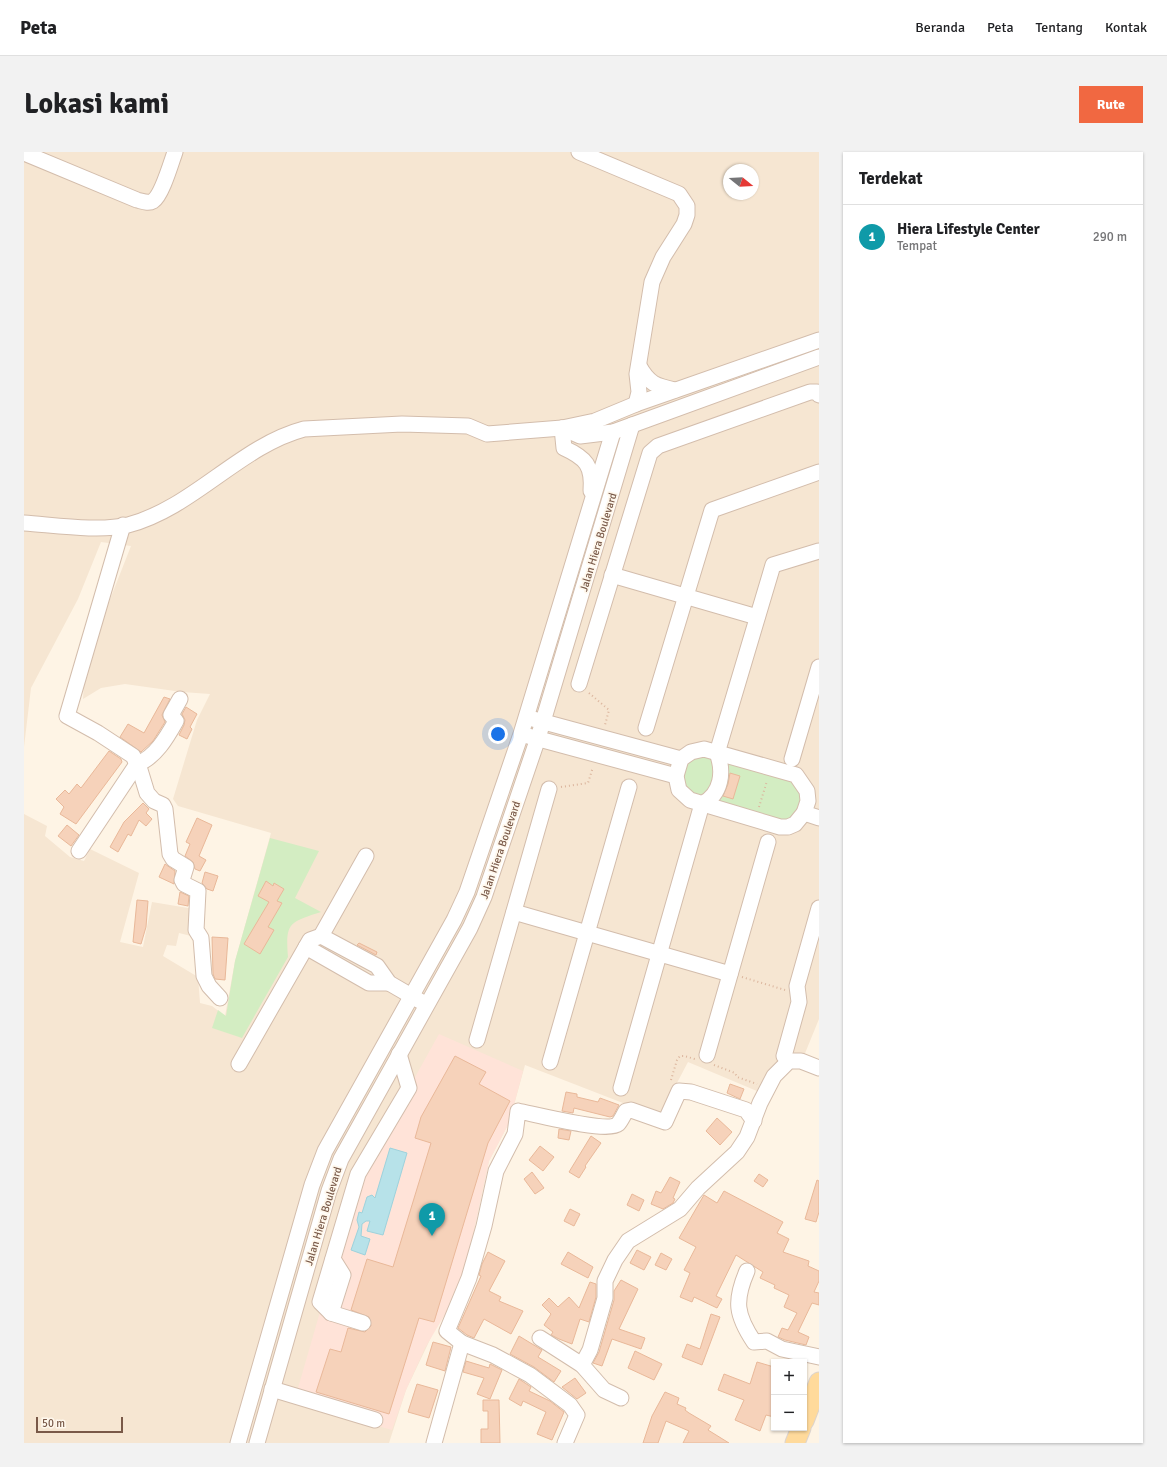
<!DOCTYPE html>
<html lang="id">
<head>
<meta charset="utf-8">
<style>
	body { margin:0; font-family:Signika,sans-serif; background:#f2f2f2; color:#202124 }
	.controls { position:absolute; right:12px; bottom:12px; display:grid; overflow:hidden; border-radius:0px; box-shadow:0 1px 3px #0004 }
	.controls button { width:36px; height:36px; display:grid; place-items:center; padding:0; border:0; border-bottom:1px solid #e0e0e0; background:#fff; color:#202124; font:20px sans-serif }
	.compass { position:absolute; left:699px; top:12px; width:36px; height:36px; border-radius:50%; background:#fff; box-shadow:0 1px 3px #0004; rotate:108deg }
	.scale { position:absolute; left:12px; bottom:10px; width:87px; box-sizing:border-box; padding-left:4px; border:2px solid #795948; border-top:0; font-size:11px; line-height:14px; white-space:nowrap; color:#795948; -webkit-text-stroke:3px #fff8ed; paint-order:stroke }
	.you { position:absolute; left:474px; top:582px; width:14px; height:14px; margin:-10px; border:3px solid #fff; border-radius:50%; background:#1a73e8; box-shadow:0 0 0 6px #1a73e833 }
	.badge { display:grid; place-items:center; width:26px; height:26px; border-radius:50%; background:#f16841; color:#fff; font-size:13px; font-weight:700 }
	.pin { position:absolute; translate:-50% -33px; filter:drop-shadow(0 1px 2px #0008) }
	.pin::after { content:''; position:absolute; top:21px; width:14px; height:12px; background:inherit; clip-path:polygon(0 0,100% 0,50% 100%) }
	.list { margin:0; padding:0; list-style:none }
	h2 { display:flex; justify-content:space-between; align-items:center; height:52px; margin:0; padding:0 16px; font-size:17px }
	h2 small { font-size:13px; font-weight:400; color:#757577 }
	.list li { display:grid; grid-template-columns:26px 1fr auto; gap:12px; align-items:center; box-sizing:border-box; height:64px; padding:0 16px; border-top:1px solid #e0e0e0 }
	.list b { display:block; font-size:15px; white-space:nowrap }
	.list p { margin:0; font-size:13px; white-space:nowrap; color:#757577 }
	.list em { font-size:13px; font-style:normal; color:#757577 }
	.map { position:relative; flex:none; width:795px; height:1291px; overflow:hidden; border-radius:0px }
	header { display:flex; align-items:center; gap:24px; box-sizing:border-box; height:56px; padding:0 20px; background:#fff; border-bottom:1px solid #e0e0e0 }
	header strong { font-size:19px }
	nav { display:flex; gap:22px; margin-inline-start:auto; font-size:14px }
	.intro { display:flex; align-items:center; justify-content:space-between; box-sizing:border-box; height:96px; padding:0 24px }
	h1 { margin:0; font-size:28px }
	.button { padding:10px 18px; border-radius:0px; background:#f16841; color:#fff; font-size:14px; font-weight:700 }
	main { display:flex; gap:24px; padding:0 24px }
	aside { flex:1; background:#fff; border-radius:0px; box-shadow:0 1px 3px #0004 }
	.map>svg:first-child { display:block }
</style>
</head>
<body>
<header>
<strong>Peta</strong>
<nav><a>Beranda</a><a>Peta</a><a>Tentang</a><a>Kontak</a></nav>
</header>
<div class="intro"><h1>Lokasi kami</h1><a class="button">Rute</a></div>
<main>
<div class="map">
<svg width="795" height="1291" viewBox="0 0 795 1291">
	<rect width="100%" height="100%" fill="#fef4e5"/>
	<path fill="#f6e6d2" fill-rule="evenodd" d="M 0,0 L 795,0 L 795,867 L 775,916 L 757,910 L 745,944 L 664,910 L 635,965 L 501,913 L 485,971 L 465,1009 L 443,1110 L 382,1238 L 365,1291 L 0,1291 L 0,662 L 23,674 L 21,684 L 46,705 L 60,709 L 66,697 L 115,721 L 96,790 L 119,795 L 128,750 L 170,757 L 167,784 L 155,781 L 152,794 L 143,793 L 139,804 L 174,825 L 176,851 L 188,854 L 201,864 L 211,809 L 247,681 L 154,654 L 149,647 L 173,568 L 186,542 L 158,540 L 101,532 L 77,536 L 59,547 L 60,531 L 74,478 L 107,394 L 77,390 L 54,447 L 7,536 L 0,595 ZM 705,18 L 729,18 L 729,42 L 705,42 Z"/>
	<path fill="#ffe3d8" d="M 415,882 L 499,919 L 485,971 L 465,1009 L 443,1110 L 426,1154 L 401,1196 L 382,1238 L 368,1278 L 270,1250 L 326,1056 L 340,1017 Z"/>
	<g fill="#d3edc2">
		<path d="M 674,603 L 768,628 C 781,637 776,651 772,664 L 756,670 L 666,642 L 658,631 L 662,611 Z"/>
		<path d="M 246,686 L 295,699 L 271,746 L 297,760 C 266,770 261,770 264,805 L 218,886 L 188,876 L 194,858 L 202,864 L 211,809 Z"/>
	</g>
	<path fill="#b7e2e9" stroke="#9dd2dc" d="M 366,996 L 383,1001 L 359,1083 L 343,1079 L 346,1069 L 342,1069 L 338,1072 L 337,1084 L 346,1087 L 341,1103 L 327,1098 L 335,1075 L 333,1068 L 335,1060 L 338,1061 L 343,1045 L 348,1043 L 351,1046 Z"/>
	<g fill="#f6d2ba" stroke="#e9b899">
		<path d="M 140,545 L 146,547 L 138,563 L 141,570 L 129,589 L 117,600 L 96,585 L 104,572 L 120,581 Z"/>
		<path d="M 162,555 L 173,562 L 166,575 L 168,577 L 163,587 L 155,583 L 160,573 L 161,568 L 158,562 Z"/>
		<path d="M 85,599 L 97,607 L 98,610 L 52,672 L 36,662 L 40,655 L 32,647 L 41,638 L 45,642 L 53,632 L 57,636 Z"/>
		<path d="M 706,621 L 716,624 L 709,647 L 699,644 L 704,632 Z"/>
		<path d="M 119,651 L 125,657 L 122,661 L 128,667 L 122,674 L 115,668 L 107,684 L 104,682 L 94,700 L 86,695 L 100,670 Z"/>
		<path d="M 173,666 L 188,673 L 175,704 L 182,708 L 176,719 L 171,717 L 169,710 L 161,704 L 166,692 L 162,690 Z"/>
		<path d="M 43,673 L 55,683 L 47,694 L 34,684 Z"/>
		<path d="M 141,712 L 151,719 L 150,732 L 135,725 Z"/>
		<path d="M 181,720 L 194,724 L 189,739 L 183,737 L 178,731 Z"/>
		<path d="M 242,729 L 249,734 L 250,731 L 260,737 L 253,749 L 258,751 L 244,775 L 250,778 L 236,802 L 220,792 L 245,750 L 234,744 Z"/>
		<path d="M 156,740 L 165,744 L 164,754 L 154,752 Z"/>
		<path d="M 113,748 L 124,749 L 122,775 L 117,792 L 109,790 Z"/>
		<path d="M 188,785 L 204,786 L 201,828 L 191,827 L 189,822 Z"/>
		<path d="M 335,791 L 353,800 L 352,803 L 333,793 Z"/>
		<path d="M 431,904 L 462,920 L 455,932 L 486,949 L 464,991 L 410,1170 L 395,1166 L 365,1262 L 292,1240 L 306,1197 L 317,1200 L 324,1176 L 341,1180 L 347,1174 L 345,1165 L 327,1158 L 343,1107 L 369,1115 L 407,991 L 391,986 L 397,965 Z"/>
		<path d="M 706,932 L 720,937 L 716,947 L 703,941 Z"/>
		<path d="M 542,940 L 553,942 L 553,945 L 574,950 L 576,946 L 595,953 L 589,964 L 586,965 L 550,956 L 549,961 L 538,959 Z"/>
		<path d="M 693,966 L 708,980 L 696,993 L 682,979 Z"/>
		<path d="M 535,977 L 547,979 L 545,988 L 534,986 Z"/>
		<path d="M 567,984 L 577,991 L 561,1014 L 562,1015 L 555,1026 L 545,1020 Z"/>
		<path d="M 516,994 L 530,1005 L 519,1019 L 505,1008 Z"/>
		<path d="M 508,1020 L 520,1036 L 511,1042 L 500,1027 Z"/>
		<path d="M 735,1022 L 744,1028 L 739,1035 L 730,1029 Z"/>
		<path d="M 646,1025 L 656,1030 L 649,1046 L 651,1047 L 649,1051 L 639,1057 L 627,1052 L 632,1039 L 637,1041 Z"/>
		<path d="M 793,1028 L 795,1029 L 795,1060 L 792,1070 L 781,1067 Z"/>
		<path d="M 700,1039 L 759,1070 L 753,1081 L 765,1087 L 759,1100 L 785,1109 L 784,1114 L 795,1119 L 795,1129 L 790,1140 L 795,1141 L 795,1153 L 788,1151 L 774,1180 L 785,1185 L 782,1193 L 761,1188 L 754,1185 L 758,1176 L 764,1178 L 773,1161 L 760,1155 L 765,1143 L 750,1136 L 751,1133 L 736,1126 L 739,1120 L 712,1103 L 692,1144 L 698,1147 L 693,1156 L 670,1145 L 668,1150 L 656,1145 L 666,1121 L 660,1118 L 672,1095 L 655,1086 L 680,1043 L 693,1051 Z"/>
		<path d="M 608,1042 L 620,1048 L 615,1059 L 603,1053 Z"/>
		<path d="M 546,1057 L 556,1062 L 550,1074 L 540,1069 Z"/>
		<path d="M 613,1098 L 627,1105 L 620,1118 L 606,1111 Z"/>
		<path d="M 464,1100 L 481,1109 L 465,1139 L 477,1145 L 475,1149 L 499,1159 L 487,1182 L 460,1167 L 450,1186 L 443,1183 L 434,1176 L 457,1124 L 455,1123 L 458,1112 Z"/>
		<path d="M 544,1100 L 569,1115 L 564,1126 L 537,1112 Z"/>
		<path d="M 637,1101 L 648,1107 L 642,1118 L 631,1113 Z"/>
		<path d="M 597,1128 L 614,1137 L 595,1177 L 621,1186 L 617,1197 L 588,1187 L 578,1214 L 569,1211 L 575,1200 L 590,1148 L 590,1139 Z"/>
		<path d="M 566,1130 L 572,1132 L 572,1145 L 565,1170 L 556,1167 L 548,1192 L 535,1187 L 527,1183 L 529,1180 L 520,1173 L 527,1162 L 518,1153 L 525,1146 L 534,1155 L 545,1145 L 555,1156 Z"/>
		<path d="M 687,1162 L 696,1165 L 678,1213 L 658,1205 L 663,1192 L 676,1197 Z"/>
		<path d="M 495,1184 L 518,1198 L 514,1205 L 537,1219 L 530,1230 L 510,1215 L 486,1202 Z"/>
		<path d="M 409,1190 L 427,1195 L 421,1219 L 402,1213 Z"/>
		<path d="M 611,1199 L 638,1212 L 630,1228 L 604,1216 Z"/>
		<path d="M 442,1209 L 465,1216 L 466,1212 L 478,1218 L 466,1247 L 453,1242 L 460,1226 L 439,1220 Z"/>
		<path d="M 733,1210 L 750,1215 L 750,1265 L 742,1263 L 736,1279 L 711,1268 L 720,1248 L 694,1238 L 700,1222 L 726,1232 Z"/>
		<path d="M 551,1226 L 562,1241 L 553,1247 L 538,1235 Z"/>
		<path d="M 495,1227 L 507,1235 L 505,1239 L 526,1249 L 540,1260 L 528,1288 L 513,1282 L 522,1260 L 499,1249 L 497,1254 L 485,1247 Z"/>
		<path d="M 393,1232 L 414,1238 L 405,1266 L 384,1260 Z"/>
		<path d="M 641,1240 L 655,1246 L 653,1252 L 662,1256 L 661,1258 L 665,1261 L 687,1274 L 684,1278 L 705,1291 L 659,1291 L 665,1279 L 642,1269 L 634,1291 L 619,1291 L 628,1264 Z"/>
		<path d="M 459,1248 L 475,1248 L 476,1291 L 457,1291 L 457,1277 L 464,1277 L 464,1259 L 459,1259 Z"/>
	</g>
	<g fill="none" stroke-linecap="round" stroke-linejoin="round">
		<g stroke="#d3bdac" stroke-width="17">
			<g id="minor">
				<path d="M 555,0 L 655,42 L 663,54 L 663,63 L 660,72 L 639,105 L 628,130 L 613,222 L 615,240 L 612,252"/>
				<path d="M 0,1 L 113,48 C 118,49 124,52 129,49 C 138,43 147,11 151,0"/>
				<path d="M 615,214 C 625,232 632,234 651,238"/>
				<path d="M 538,276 L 556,284 L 589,280 L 795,205"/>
				<path d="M 538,276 L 540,296 C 562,306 569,314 567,339"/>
				<path d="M 0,371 C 30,373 75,380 104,373 C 169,356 216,294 280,277 L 378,272 L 444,274 L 463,282 L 538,276 L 571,269 L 612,252 L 795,188"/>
				<path d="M 99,373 L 43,564 L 74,581 L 109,604 L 116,618 L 123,641 L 130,649 L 139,653 L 141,657 L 146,702 L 149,707 L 162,715 L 158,728 L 160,732 L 174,739 L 172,778 L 177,786 L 180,824 L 185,834 L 196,846"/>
				<path d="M 588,423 L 733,465"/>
				<path d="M 555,532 L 626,301 L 634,294 L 786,240 L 793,240 L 795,243"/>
				<path d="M 509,567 L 657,607"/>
				<path d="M 622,576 L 688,358 L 795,320"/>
				<path d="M 504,584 L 652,624"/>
				<path d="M 680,597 L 772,623 L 783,639 L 784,649 L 780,661 L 771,672 L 764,675 L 756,675 L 666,648 L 655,638 L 652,624 L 657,607 L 667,600 Z"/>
				<path d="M 768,607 L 795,515"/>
				<path d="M 780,661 L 795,666"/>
				<path d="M 55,699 L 113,612 C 131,606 143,585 152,569 L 147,563 L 156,547"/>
				<path d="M 490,760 L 706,822"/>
				<path d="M 297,784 L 353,814 L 365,831 L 396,849"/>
				<path d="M 282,795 L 345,831 L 365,831"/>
				<path d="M 453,888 L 525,637"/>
				<path d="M 683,903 L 744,690"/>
				<path d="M 760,904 L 775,850 L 773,834 L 795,756"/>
				<path d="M 526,910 L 605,635"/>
				<path d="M 215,912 L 286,788 L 297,784 L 342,704"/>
				<path d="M 597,936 L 678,652 C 698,642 700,619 693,601 L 749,413 L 795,399"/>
				<path d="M 723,1119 C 710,1149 712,1163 730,1190 L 743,1189 L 758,1197 L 795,1205"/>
				<path d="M 307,1161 L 319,1123 L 309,1107"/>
				<path d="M 339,1171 L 307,1161 L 296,1150 L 334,1022 L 385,936 L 375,902"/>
				<path d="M 516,1186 L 558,1213 L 580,1238 L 597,1246"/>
				<path d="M 558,1213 L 566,1198 L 581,1146 L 581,1129 L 591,1108 L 604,1089 L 656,1057 L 674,1036 L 713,1000 L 723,985 L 736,951 L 750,924 L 765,909 L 777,909 L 795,916"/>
				<path d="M 248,1237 L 351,1268"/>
				<path d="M 214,1291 L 288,1033 L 301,999 L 430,768 L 443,740 L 497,582 L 589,280"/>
				<path d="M 233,1291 L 305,1039 L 317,1007 L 446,776 L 460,745 L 514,586 L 608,273"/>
				<path d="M 410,1291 L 438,1191"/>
				<path d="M 541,1291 L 553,1263 L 546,1253 L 506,1223 L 469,1203 L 438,1191 L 423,1179 L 445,1126 L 460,1074 L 472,1019 L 491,982 L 494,959 C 510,962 584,981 594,972 C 597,969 600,962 602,959 L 607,958 L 641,970 L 655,939 L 667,940 L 722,958 L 730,969"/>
			</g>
		</g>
		<g stroke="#dcd4cf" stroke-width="21">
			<g id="major">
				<path d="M 780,1269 L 795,1230"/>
				<path d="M 771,1291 L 777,1276"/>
			</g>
		</g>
		<g stroke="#dbb59d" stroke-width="2" stroke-dasharray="1 3" stroke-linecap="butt">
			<path d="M 565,541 L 585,558 L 581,573"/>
			<path d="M 537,635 L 564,631 L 569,615"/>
			<path d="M 735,655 L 743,629"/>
			<path d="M 718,825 L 761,838"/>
			<path d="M 690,913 L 711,921 L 713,925 L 733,932"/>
			<path d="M 647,928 L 653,908 L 656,904 L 660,904 L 671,907"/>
		</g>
		<use href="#minor" stroke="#fff" stroke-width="15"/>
		<use href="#major" stroke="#ffda9b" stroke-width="19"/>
	</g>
	<g text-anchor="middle" stroke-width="3.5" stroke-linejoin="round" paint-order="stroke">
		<g font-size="11" fill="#795948" stroke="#fff8ed">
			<text transform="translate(574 390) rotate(-73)" y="4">Jalan Hiera Boulevard</text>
			<text transform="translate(476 698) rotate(-71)" y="4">Jalan Hiera Boulevard</text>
			<text transform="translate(299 1064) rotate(-73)" y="4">Jalan Hiera Boulevard</text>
		</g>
	</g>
</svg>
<div class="controls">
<button>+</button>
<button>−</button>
</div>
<svg class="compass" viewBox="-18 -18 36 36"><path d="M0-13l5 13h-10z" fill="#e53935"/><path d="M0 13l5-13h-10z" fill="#757577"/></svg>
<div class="scale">50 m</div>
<div class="you"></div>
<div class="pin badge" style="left:408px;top:1084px;background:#0f9aa8">1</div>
</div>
<aside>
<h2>Terdekat<small></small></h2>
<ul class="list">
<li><span class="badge" style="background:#0f9aa8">1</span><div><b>Hiera Lifestyle Center</b><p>Tempat</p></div><em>290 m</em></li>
</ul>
</aside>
</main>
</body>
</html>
